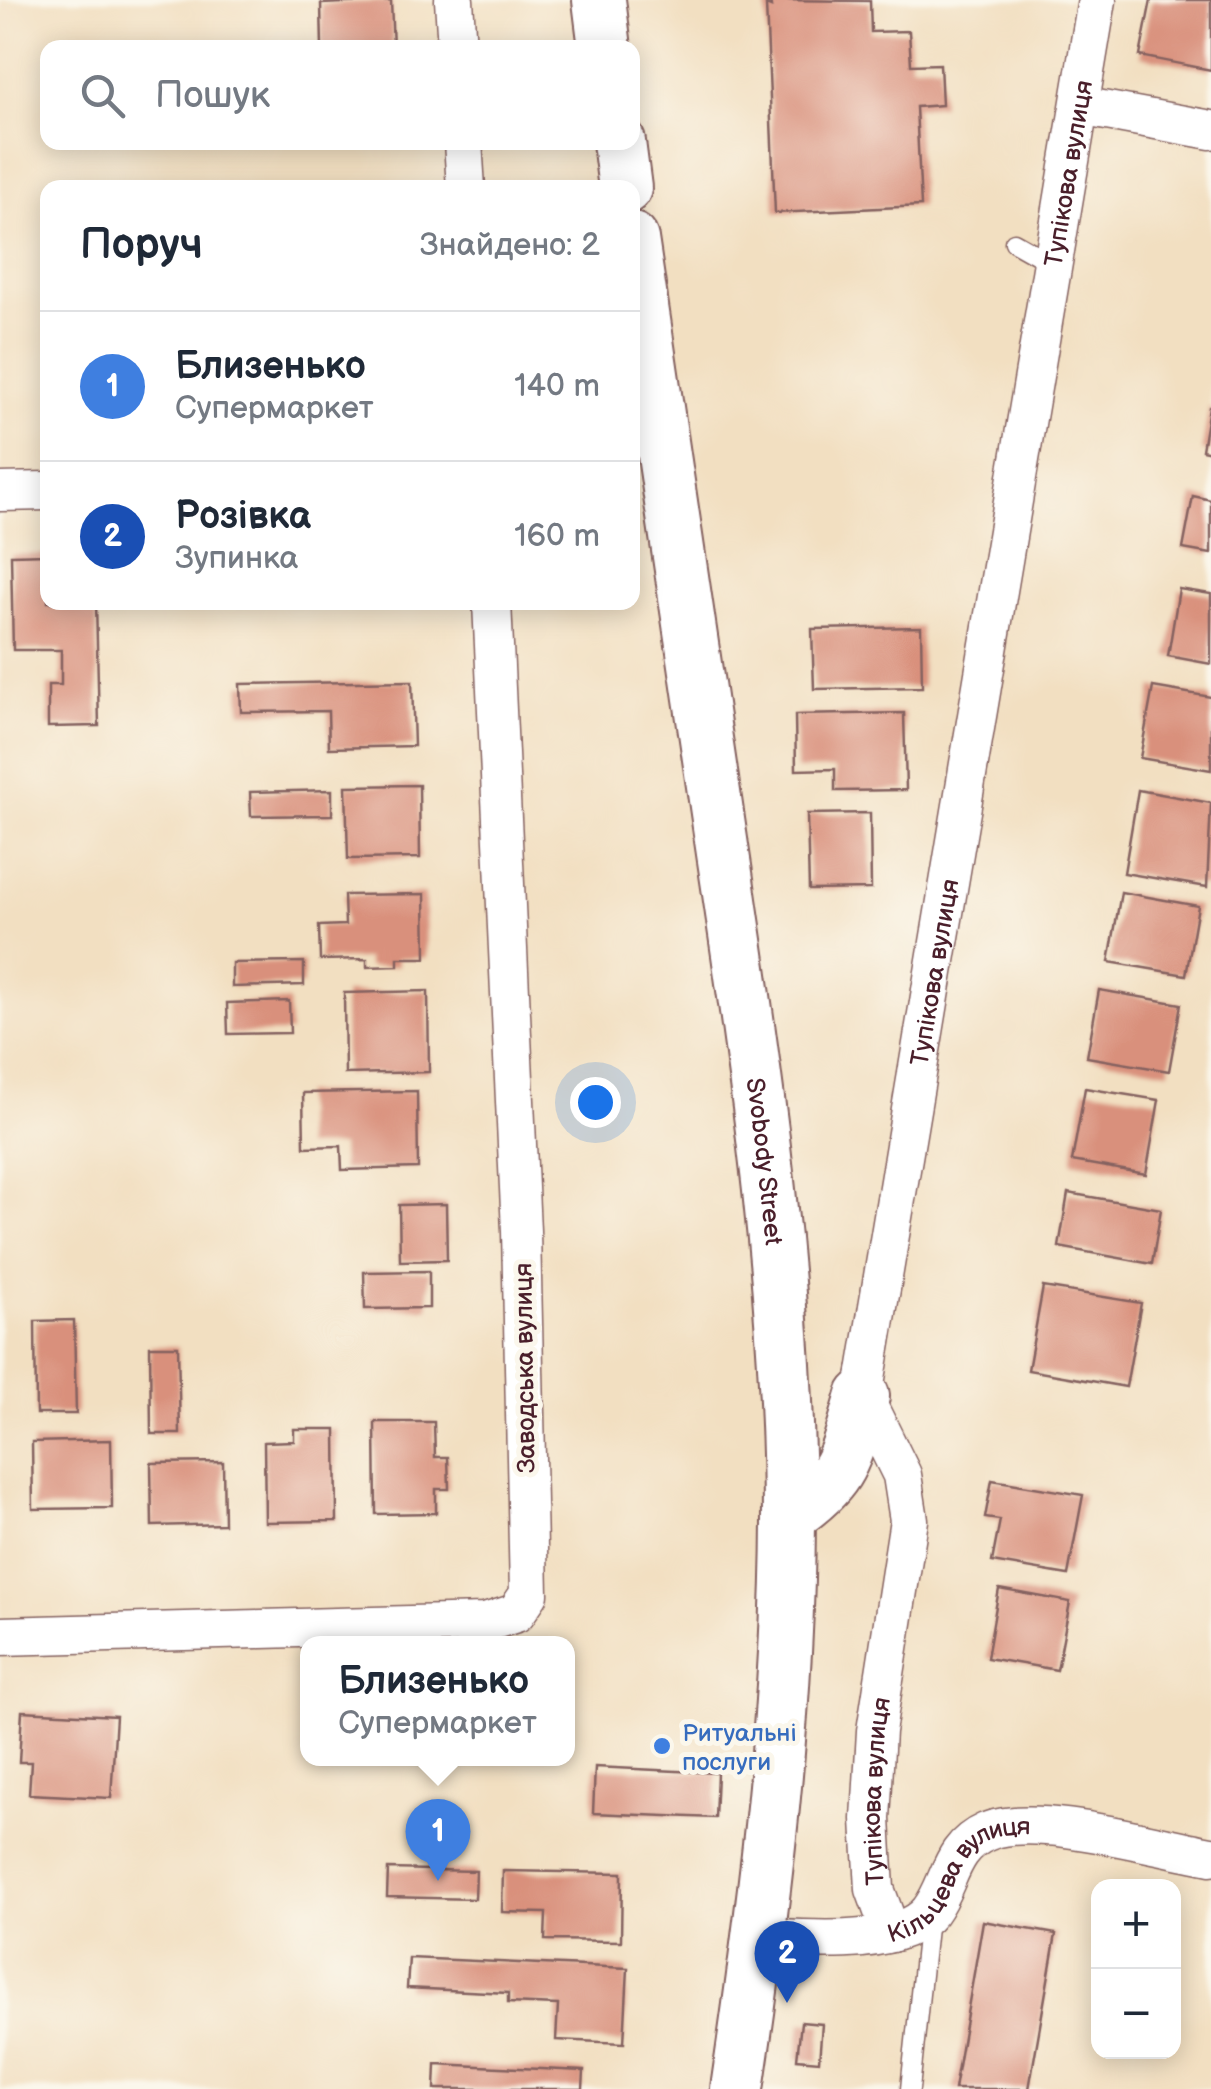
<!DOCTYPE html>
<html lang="uk">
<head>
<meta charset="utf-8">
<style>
	body { margin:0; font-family:"Balsamiq Sans",sans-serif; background:#f6f6f7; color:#1f2937 }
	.controls { position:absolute; right:30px; bottom:30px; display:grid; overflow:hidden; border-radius:20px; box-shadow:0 5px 25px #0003 }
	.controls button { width:90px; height:90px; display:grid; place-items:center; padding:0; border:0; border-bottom:2px solid #e0e1e3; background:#fff; color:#1f2937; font:50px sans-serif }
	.you { position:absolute; left:595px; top:1102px; width:35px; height:35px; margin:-25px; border:8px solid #fff; border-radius:50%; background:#1a73e8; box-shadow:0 0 0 15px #1a73e833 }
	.badge { display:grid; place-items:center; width:65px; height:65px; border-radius:50%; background:#1a73e8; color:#fff; font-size:32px; font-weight:700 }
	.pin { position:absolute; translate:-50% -82px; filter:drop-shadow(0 2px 5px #0008) }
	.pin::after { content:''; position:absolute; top:52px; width:35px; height:30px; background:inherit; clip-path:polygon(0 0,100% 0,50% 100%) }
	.popup { position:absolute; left:300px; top:1636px; width:275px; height:130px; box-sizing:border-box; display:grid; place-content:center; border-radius:20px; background:#fff; filter:drop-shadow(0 2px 8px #0005); font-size:32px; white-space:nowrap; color:#747a83 }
	.popup b { font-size:38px; color:#1f2937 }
	.popup::after { content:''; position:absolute; left:50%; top:100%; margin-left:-20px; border:20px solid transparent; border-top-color:#fff }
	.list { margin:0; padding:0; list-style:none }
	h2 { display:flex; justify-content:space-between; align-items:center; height:130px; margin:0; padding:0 40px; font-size:42px }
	h2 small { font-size:32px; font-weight:400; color:#747a83 }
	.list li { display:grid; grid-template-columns:65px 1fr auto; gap:30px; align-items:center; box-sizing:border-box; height:150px; padding:0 40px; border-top:2px solid #e0e1e3 }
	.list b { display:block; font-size:38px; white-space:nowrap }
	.list p { margin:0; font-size:32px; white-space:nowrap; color:#747a83 }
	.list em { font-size:32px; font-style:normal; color:#747a83 }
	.icon { flex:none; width:55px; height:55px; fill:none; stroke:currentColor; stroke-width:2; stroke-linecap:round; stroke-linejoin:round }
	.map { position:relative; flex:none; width:1211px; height:2089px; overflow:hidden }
	.search { position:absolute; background:#fff; box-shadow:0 5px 25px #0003; left:40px; top:40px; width:600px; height:110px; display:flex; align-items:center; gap:25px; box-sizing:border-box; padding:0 35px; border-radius:20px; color:#747a83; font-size:38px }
	.panel { position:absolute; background:#fff; box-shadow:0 5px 25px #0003; left:40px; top:180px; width:600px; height:430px; border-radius:20px }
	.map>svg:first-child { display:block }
</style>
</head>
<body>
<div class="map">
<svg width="1211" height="2089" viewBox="0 0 1211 2089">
	<rect width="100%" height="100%" fill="#fbf7ec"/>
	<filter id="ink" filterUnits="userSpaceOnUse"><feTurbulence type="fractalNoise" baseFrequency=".01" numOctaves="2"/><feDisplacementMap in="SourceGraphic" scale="20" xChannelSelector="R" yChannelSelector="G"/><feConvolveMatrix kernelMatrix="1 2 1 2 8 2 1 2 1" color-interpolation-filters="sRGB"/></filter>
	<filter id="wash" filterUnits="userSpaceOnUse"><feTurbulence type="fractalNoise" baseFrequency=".0048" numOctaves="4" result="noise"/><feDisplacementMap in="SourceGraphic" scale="40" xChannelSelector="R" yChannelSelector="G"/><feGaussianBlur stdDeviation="2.25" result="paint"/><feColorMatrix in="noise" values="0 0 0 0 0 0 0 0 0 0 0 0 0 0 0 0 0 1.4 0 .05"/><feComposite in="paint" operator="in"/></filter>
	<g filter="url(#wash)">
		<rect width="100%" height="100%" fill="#f2dfc1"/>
		<g id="blocks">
			<g fill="#d9907c">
				<path d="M 770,0 L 870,1 L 871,32 L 909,31 L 911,65 L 940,64 L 942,105 L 916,107 L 921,206 L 775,213 L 766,5 L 771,7 Z"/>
				<path d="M 1151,0 L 1211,0 L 1211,70 L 1140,56 Z"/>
				<path d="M 391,1 L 393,48 L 322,48 L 321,4 Z"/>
				<path d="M 1209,407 L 1211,407 L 1211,452 L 1202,450 Z"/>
				<path d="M 1193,496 L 1211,500 L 1211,554 L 1183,549 Z"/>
				<path d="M 48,554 L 48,602 L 96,602 L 99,726 L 48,727 L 48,685 L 61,685 L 61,650 L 13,650 L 11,555 Z"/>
				<path d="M 1179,589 L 1211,594 L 1211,664 L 1168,656 Z"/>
				<path d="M 921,627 L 922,687 L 814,689 L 812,629 Z"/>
				<path d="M 412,681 L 414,746 L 329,748 L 328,711 L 241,712 L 240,684 Z"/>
				<path d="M 1153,687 L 1211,697 L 1211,770 L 1140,758 Z"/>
				<path d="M 904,713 L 906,790 L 835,791 L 835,769 L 796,770 L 795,715 Z"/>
				<path d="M 419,785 L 420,858 L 348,859 L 346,786 Z"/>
				<path d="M 332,790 L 332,815 L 251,816 L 250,792 Z"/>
				<path d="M 1138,790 L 1211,803 L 1207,887 L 1124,873 Z"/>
				<path d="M 870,813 L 871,889 L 809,890 L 807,814 Z"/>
				<path d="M 1121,892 L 1198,906 L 1186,975 L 1109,962 Z"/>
				<path d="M 425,894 L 426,958 L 398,958 L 398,966 L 367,967 L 367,959 L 320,960 L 319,926 L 345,925 L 344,895 Z"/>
				<path d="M 304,962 L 304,985 L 232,987 L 232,963 Z"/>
				<path d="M 1099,990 L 1181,1004 L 1169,1071 L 1087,1057 Z"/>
				<path d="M 428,991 L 429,1072 L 345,1074 L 344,993 Z"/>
				<path d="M 289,1001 L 290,1033 L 228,1034 L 227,1003 Z"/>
				<path d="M 1085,1088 L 1159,1100 L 1146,1174 L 1072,1161 Z"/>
				<path d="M 417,1091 L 418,1168 L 342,1170 L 341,1146 L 304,1147 L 303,1093 Z"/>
				<path d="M 1068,1193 L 1161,1209 L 1152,1264 L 1059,1247 Z"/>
				<path d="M 446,1204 L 447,1260 L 400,1261 L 399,1205 Z"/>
				<path d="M 429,1271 L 429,1308 L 365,1309 L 364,1272 Z"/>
				<path d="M 1043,1287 L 1141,1303 L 1126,1387 L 1028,1370 Z"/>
				<path d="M 74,1320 L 76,1414 L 36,1414 L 35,1321 Z"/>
				<path d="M 150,1346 L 178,1346 L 180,1434 L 151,1434 Z"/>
				<path d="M 375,1422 L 434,1422 L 435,1457 L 448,1457 L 449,1489 L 436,1489 L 436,1513 L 376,1514 Z"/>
				<path d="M 294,1429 L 336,1429 L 337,1521 L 265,1522 L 264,1442 L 294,1441 Z"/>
				<path d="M 111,1440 L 112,1508 L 33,1509 L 32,1442 Z"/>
				<path d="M 223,1462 L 224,1524 L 152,1526 L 151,1463 Z"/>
				<path d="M 992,1480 L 1083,1495 L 1068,1575 L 992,1562 L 1000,1520 L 985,1518 Z"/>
				<path d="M 999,1589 L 1070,1602 L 1057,1670 L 987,1658 Z"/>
				<path d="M 22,1711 L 116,1716 L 111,1798 L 29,1794 L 31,1762 L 19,1762 Z"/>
				<path d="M 595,1767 L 717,1773 L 715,1818 L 593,1813 Z"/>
				<path d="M 388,1869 L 476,1871 L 475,1899 L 387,1897 Z"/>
				<path d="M 503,1871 L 622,1873 L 621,1941 L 545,1940 L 546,1913 L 502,1912 Z"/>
				<path d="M 983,1921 L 1056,1934 L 1029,2089 L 954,2089 Z"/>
				<path d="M 409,1958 L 628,1968 L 624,2043 L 556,2040 L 558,2005 L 508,2003 L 508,1993 L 407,1988 Z"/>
				<path d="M 801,2022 L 822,2024 L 819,2061 L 797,2059 Z"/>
				<path d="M 436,2064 L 584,2071 L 583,2089 L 435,2089 Z"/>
			</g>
		</g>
	</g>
	<g filter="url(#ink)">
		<use href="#blocks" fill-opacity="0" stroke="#856260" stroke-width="2.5"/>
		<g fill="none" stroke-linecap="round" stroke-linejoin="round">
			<g stroke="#856260" stroke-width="21">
				<g id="lane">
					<path d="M 1014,242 L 1053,264"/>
					<path d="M 910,2089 L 928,1918"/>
				</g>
			</g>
			<g stroke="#856260" stroke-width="41">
				<g id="street">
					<path d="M 454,0 L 457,48"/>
					<path d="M 1080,106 L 1211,130"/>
					<path d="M 463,142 L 466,188"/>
					<path d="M 0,492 L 48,491"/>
					<path d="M 0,1636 L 485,1623 L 516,1613 L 529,1594 L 521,1231 L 492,602"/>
					<path id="s1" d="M 891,1933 L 875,1889 L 871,1819 L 876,1731 L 909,1520 L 902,1475 L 863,1396 L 1097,0"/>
					<path id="s2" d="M 760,1937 C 803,1939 900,1949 930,1911 C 951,1883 949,1848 986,1832 C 1035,1811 1155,1846 1211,1856"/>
				</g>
			</g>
			<g stroke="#856260" stroke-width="56">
				<g id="secondary">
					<path d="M 599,0 L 605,48"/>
					<path d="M 619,142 L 625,188"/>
					<path id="s3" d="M 632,239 C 662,446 693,653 724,860 C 757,1078 789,1299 789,1521 C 788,1712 765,1900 737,2089"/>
					<path d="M 789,1516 C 845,1478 844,1459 863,1396"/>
				</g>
			</g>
			<use href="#lane" stroke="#fff" stroke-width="18"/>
			<use href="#street" stroke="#fff" stroke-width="38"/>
			<use href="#secondary" stroke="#fff" stroke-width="52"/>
		</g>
	</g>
	<circle fill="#3f7fe0" stroke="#fbf7ec" stroke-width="4" cx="662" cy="1746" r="10"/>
	<g text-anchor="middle" stroke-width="10" stroke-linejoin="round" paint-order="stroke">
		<g font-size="25" fill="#4a1f2b" stroke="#fbf7ec">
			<text dy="9" stroke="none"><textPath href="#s1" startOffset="1792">Тупікова вулиця</textPath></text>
			<text dy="9" stroke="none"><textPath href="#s1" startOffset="982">Тупікова вулиця</textPath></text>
			<text dy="9" stroke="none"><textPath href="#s3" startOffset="932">Svobody Street</textPath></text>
			<text transform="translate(524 1368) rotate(-91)" y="9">Заводська вулиця</text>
			<text dy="9" stroke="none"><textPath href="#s1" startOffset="145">Тупікова вулиця</textPath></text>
			<text dy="9" stroke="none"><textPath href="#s2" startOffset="225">Кільцева вулиця</textPath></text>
		</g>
		<g font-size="25" fill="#366cbe" stroke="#fbf7ec" text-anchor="start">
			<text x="682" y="1741">Ритуальні<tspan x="682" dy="29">послуги</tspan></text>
		</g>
	</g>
</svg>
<div class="controls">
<button>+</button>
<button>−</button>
</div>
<div class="you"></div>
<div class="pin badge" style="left:438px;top:1881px;background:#3f7fe0">1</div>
<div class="popup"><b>Близенько</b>Супермаркет</div>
<div class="pin badge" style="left:787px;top:2003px;background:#1a4fb4">2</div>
<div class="search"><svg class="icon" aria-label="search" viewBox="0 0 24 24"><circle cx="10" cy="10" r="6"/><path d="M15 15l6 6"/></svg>Пошук</div>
<section class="panel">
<h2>Поруч<small>Знайдено: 2</small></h2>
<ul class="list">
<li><span class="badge" style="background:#3f7fe0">1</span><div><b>Близенько</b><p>Супермаркет</p></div><em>140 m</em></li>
<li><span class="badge" style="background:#1a4fb4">2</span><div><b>Розівка</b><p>Зупинка</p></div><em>160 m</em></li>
</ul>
</section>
</div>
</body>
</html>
